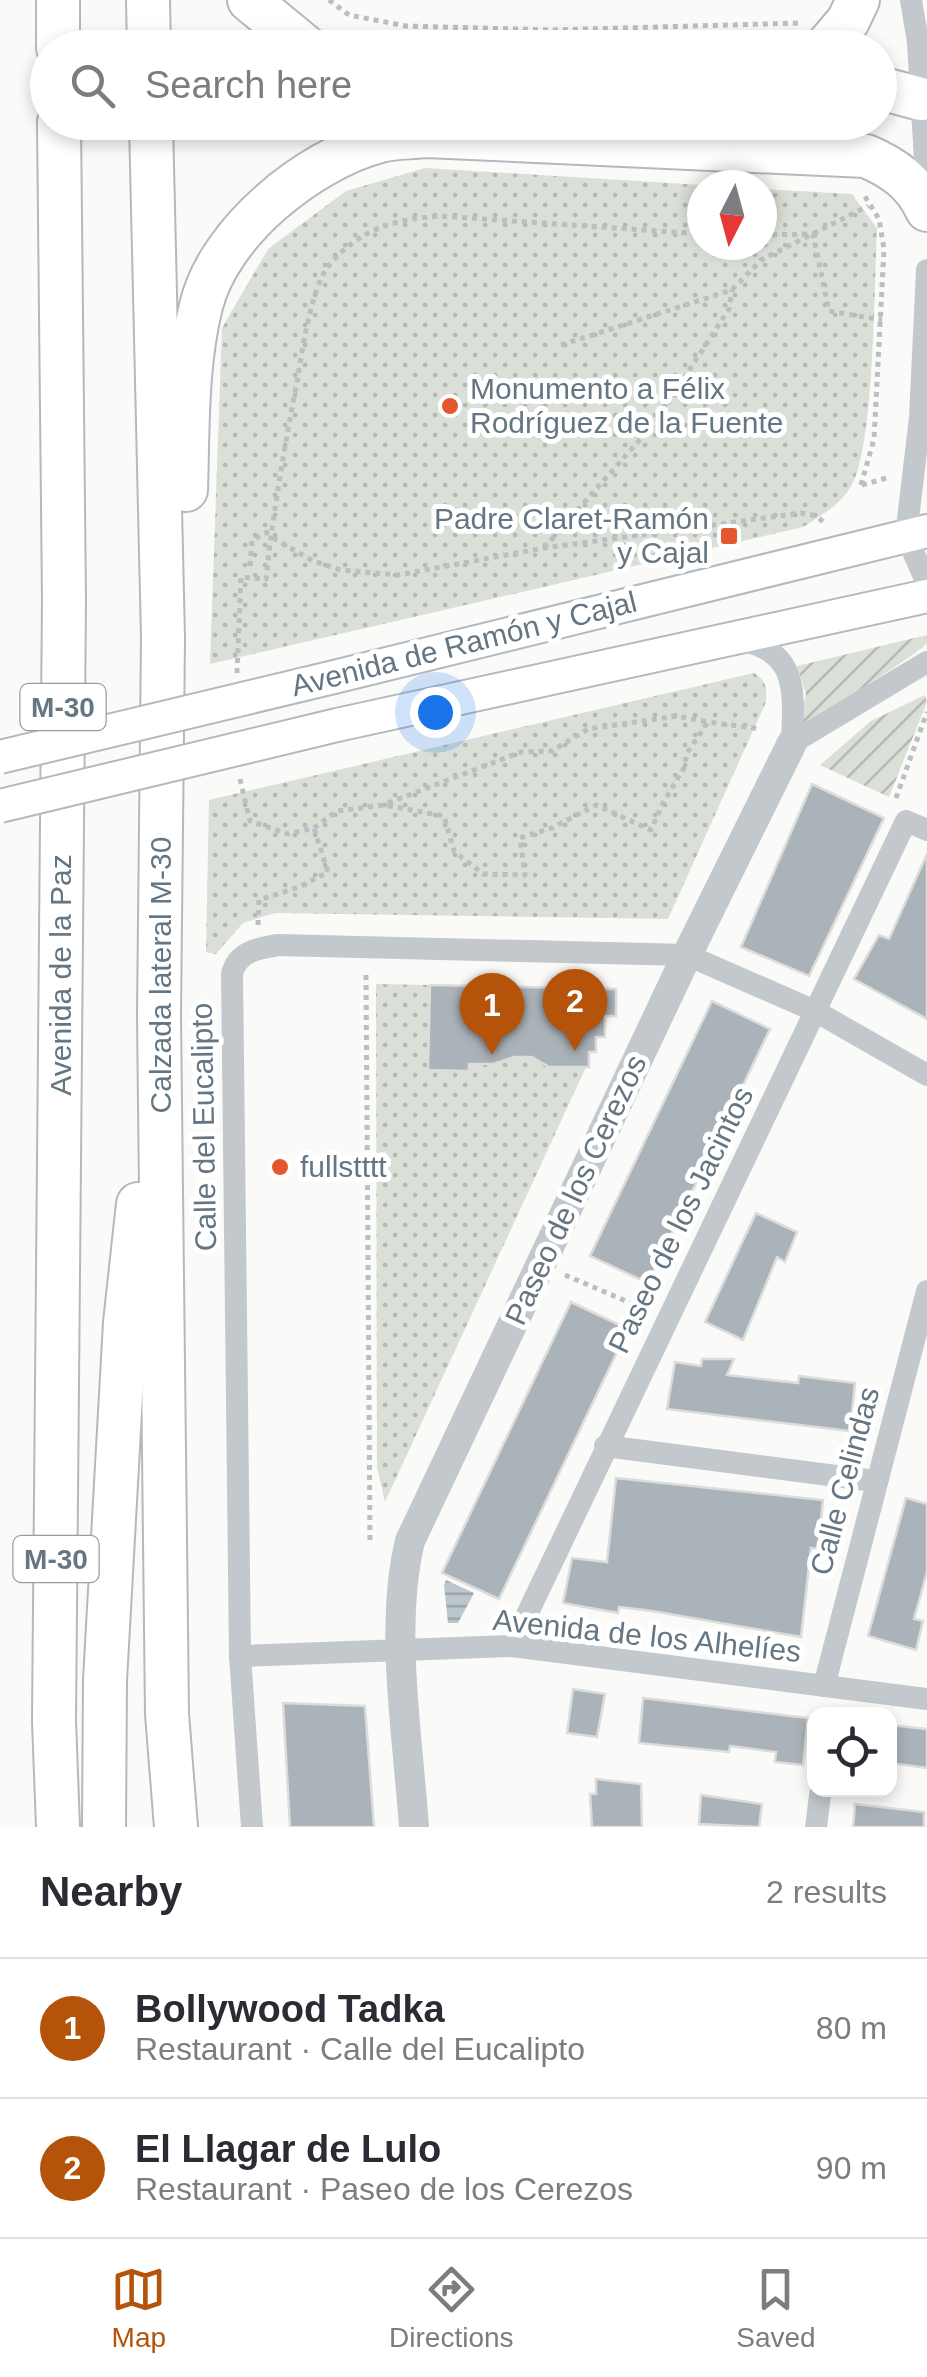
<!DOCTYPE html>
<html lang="en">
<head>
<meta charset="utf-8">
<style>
	body { margin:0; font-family:Helvetica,sans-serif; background:#f7f7f7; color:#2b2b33 }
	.controls { position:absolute; right:30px; bottom:30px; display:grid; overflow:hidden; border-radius:20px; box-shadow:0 5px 15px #0003 }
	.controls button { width:90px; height:90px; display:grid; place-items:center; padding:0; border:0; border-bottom:2px solid #e1e1e2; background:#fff; color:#2b2b33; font:50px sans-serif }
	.compass { position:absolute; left:687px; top:170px; width:90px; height:90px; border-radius:50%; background:#fff; box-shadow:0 5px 15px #0003; rotate:186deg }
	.you { position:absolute; left:435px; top:712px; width:35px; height:35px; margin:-25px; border:8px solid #fff; border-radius:50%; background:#1a73e8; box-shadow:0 0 0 15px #1a73e833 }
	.badge { display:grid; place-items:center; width:65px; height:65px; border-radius:50%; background:#b45309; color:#fff; font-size:32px; font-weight:700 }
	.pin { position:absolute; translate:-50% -82px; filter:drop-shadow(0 2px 5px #0008) }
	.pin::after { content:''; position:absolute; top:52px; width:35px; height:30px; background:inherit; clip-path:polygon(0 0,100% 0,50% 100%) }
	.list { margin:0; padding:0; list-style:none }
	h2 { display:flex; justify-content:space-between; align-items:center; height:130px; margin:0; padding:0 40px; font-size:42px }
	h2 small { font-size:32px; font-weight:400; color:#7c7c81 }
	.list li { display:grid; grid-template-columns:65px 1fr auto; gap:30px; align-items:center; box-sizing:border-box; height:140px; padding:0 40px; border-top:2px solid #e1e1e2 }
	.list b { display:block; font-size:38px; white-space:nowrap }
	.list p { margin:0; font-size:32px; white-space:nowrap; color:#7c7c81 }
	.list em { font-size:32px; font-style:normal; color:#7c7c81 }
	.icon { flex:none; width:55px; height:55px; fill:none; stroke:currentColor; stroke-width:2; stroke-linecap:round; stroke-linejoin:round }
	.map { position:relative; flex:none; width:927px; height:1827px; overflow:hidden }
	.search { position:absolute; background:#fff; box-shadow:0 5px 15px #0003; left:30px; right:30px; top:30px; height:110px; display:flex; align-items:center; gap:25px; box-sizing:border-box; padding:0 35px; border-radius:55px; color:#7c7c81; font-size:38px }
	.sheet { height:410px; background:#fff }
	nav { display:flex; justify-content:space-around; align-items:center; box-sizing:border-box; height:140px; border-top:2px solid #e1e1e2; background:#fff; font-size:28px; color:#7c7c81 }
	nav a { display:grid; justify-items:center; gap:5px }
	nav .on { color:#b45309 }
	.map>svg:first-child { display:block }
</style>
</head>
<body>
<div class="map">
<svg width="927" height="1827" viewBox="0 0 927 1827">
	<defs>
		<pattern id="grass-dots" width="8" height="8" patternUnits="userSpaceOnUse" patternTransform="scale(2.5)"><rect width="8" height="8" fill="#dadfd7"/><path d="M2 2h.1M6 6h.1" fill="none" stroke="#b4b9b4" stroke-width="1.8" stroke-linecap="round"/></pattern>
		<pattern id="garden-furrows" width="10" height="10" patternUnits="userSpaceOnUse" patternTransform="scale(2.5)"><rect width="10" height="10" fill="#dadfd7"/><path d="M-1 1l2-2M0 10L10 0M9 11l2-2" fill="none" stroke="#b4b9b4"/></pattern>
		<pattern id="water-rules" width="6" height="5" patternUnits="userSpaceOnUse" patternTransform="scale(2.5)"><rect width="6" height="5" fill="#bbc7cb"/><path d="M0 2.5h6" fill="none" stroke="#9ca6aa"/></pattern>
	</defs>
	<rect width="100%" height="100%" fill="#fafaf8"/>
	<g fill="url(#grass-dots)">
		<path d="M 425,168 L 702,185 L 702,245 L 762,245 L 762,189 L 852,194 L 877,228 C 874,281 875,451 850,488 C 839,506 820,516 803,527 L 210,664 L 222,328 L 268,249 L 346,191 Z"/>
		<path d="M 754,673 C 766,680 767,688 766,702 L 668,919 L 275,913 L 243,923 L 216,954 L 206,952 L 209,800 Z"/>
		<path d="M 376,984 L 430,985 L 429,1070 L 468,1071 L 469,1064 L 492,1064 L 514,1057 L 532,1057 L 550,1067 L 586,1067 L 385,1502 L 377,1467 Z"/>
	</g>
	<g fill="url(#garden-furrows)">
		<path d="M 927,635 L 927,644 C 885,676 839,701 797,733 L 806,694 L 797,666 Z"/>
		<path d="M 925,695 L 927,702 L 889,797 L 820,765 L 871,721 Z"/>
	</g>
	<path fill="url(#water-rules)" d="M 446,1580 L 474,1593 L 458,1623 L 448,1623 L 444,1585 Z"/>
	<g fill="#aab3b9" stroke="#dcdcda" stroke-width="2.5">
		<path d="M 812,784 L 884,818 L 809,976 L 741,947 Z"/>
		<path d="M 927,854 L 927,1019 L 854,979 L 879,935 L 889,939 Z"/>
		<path d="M 430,985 L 616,989 L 616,1016 L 605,1016 L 605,1037 L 596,1037 L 596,1052 L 589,1052 L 589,1067 L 549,1067 L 532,1057 L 514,1057 L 493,1064 L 469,1064 L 469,1071 L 428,1070 Z"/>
		<path d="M 712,1001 L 770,1029 L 648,1283 L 590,1256 Z"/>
		<path d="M 756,1213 L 797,1232 L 785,1262 L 777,1257 L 743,1340 L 705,1322 Z"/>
		<path d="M 571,1302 L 628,1329 L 499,1599 L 442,1573 Z"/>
		<path d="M 702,1359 L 734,1359 L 727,1375 L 798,1383 L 799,1376 L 855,1383 L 850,1431 L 667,1409 L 675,1362 L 701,1366 Z"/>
		<path d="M 616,1478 L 823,1500 L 818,1549 L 811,1548 L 801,1637 L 652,1611 L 619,1607 L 618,1613 L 563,1603 L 572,1558 L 607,1562 Z"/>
		<path d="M 906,1498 L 927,1504 L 927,1572 L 914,1619 L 923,1621 L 916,1650 L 868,1636 Z"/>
		<path d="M 573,1689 L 605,1694 L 597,1737 L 567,1733 Z"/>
		<path d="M 643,1698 L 808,1718 L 803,1765 L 775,1762 L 776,1752 L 730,1746 L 729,1752 L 639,1743 Z"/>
		<path d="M 283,1703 L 365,1706 L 374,1827 L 290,1827 Z"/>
		<path d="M 890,1725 L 927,1729 L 927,1768 L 890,1763 Z"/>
		<path d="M 596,1779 L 641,1784 L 642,1827 L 592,1827 L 590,1794 L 596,1794 Z"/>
		<path d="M 701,1795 L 762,1804 L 759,1827 L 699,1824 Z"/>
		<path d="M 855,1804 L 924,1812 L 924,1827 L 853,1827 Z"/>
	</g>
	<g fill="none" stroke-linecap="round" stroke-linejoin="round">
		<g stroke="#b3babf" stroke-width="36">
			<g id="secondary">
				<path d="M 334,677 L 927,531"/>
				<path d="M 337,725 L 927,596"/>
			</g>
		</g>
		<g stroke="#b4b9bd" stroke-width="46">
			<g id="motorway">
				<path d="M 58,0 L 58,48"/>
				<path d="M 148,0 L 149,48"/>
				<path d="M 249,0 L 307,48"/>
				<path d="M 825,48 L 848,21 L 858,0"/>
				<path d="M 880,88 L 921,99"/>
				<path d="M 151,122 L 163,638 L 159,1016 L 167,1714 L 176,1827"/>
				<path d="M 186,490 C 188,429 186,366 201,306 C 219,232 308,160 380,141 C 394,137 411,138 426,136 L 866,156 C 894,168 914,182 927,210"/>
				<path d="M 58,1827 L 54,1721 L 64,600 L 59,122"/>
				<path d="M 104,1827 L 105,1680 L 125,1323 L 138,1204"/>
			</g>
		</g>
		<g stroke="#bbbfc2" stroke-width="5" stroke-dasharray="5 5" stroke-linecap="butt">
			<path d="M 329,0 L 349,15 L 406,26 L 551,30 L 800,23"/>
			<path d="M 762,235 L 813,234 L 829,311 L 882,320"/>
			<path d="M 561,345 L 732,290 L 761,260 L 868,206"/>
			<path d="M 861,485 L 874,439 L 884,249 L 879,219 L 864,195"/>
			<path d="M 862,485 L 890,477"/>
			<path d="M 273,538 L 313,561 L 341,570 L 398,575 L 544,548 L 801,513 L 817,516 L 825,524"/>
			<path d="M 544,548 L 657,420 L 729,309 L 732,290"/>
			<path d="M 250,566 L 252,540 L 270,531"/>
			<path d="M 237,673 L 241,577 L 266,579 C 273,514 284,449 297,382 C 302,352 311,286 330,264 C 361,228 397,219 440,216 L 702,234"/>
			<path d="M 240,779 L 250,821 L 288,834 L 314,828 L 337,811 L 384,805 L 444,816 L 454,851 L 483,874 L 525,875 L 520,838 L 552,828 L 596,805 L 651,830 L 663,803 L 684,768 L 687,753 L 708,722 L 761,729"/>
			<path d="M 896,798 L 927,712"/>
			<path d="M 388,803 L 521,752 L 552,751 L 588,729 L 677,716 L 708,722"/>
			<path d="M 258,925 L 259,900 L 299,887 L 328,872 L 314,828"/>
			<path d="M 366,975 L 370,1545"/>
			<path d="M 565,1275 L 647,1310"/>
		</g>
		<g stroke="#c3c8cc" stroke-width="22">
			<path d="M 911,0 L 918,42 L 927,194"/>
			<path d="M 927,270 L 920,418 L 906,536 L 927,583"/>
			<path d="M 737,640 C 799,650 794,691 792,743"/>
			<path d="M 792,743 L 927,662"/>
			<path d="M 605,1446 L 875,1481"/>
			<path d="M 512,1646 L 906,821 L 927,830"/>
			<path d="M 240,1656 L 512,1646 L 927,1699"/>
			<path d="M 824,1686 L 927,1291"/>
			<path d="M 252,1827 L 240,1656 L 232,974 C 237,952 258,948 278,945 L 687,955 L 815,1011 L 927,1075"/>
			<path d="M 816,1827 L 820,1795"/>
		</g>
		<path stroke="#c3c8cc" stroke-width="30" d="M 414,1827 C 408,1738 389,1627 410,1541 L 687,955 L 792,743"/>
		<use href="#secondary" stroke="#fff" stroke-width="32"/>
		<use href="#motorway" stroke="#fff" stroke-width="42"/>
		<g stroke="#b3babf" stroke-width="36" stroke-linecap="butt">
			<g id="secondary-bridge">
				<path d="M 0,757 L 334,677"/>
				<path d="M 0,806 L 337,725"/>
			</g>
		</g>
		<use href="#secondary-bridge" stroke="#fff" stroke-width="32"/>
	</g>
	<g fill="#e4572e" stroke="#fff" stroke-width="4">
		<circle cx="450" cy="406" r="10"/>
		<rect x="719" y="526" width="20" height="20" rx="5"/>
		<circle cx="280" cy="1167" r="10"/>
	</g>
	<g text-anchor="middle" stroke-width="10" stroke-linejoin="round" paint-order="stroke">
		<g fill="#fff" stroke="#939fa8" stroke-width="2.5">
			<rect x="20.5" y="684" width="85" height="46" rx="8"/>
			<rect x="13.5" y="1536" width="85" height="46" rx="8"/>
		</g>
		<g font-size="28" font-weight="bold" fill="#657683">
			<text x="63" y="717">M-30</text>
			<text x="56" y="1569">M-30</text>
		</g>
		<g font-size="30" fill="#657683" stroke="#fff" text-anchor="start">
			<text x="470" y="399">Monumento a Félix<tspan x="470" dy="34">Rodríguez de la Fuente</tspan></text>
			<text x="709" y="529" text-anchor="end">Padre Claret-Ramón<tspan x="709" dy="34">y Cajal</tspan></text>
			<text x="300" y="1177">fullstttt</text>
		</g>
		<g font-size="30" fill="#657683" stroke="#fff">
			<text transform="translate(464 644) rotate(-14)" y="10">Avenida de Ramón y Cajal</text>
			<text transform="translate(61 975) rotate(-90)" y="10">Avenida de la Paz</text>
			<text transform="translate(161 975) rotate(-90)" y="10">Calzada lateral M-30</text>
			<text transform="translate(204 1127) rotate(-91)" y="10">Calle del Eucalipto</text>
			<text transform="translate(576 1190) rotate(-65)" y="10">Paseo de los Cerezos</text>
			<text transform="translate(681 1220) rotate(-64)" y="10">Paseo de los Jacintos</text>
			<text transform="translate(845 1481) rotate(-75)" y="10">Calle Celindas</text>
			<text transform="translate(647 1636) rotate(6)" y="10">Avenida de los Alhelíes</text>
		</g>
	</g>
</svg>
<div class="controls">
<button><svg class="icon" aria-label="locate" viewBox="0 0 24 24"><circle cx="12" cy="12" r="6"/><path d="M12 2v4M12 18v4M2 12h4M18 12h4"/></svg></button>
</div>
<svg class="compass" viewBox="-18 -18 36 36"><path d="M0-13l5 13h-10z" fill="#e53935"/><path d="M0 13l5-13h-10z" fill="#7c7c81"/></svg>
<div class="you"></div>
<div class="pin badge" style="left:492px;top:1055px">1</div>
<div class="pin badge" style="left:575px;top:1051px">2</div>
<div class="search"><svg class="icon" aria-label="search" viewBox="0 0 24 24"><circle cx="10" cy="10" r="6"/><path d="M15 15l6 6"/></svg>Search here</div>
</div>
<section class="sheet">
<h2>Nearby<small>2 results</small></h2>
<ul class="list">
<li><span class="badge">1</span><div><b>Bollywood Tadka</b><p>Restaurant · Calle del Eucalipto</p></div><em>80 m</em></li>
<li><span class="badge">2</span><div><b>El Llagar de Lulo</b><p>Restaurant · Paseo de los Cerezos</p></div><em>90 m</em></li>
</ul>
</section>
<nav>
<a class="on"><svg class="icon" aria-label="map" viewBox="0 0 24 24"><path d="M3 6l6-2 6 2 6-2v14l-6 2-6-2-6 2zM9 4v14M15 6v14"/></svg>Map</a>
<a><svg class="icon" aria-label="directions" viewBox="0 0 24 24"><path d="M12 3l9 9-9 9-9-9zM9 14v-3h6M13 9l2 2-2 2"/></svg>Directions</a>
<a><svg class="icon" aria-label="saved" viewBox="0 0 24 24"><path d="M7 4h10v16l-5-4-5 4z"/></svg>Saved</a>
</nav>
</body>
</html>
